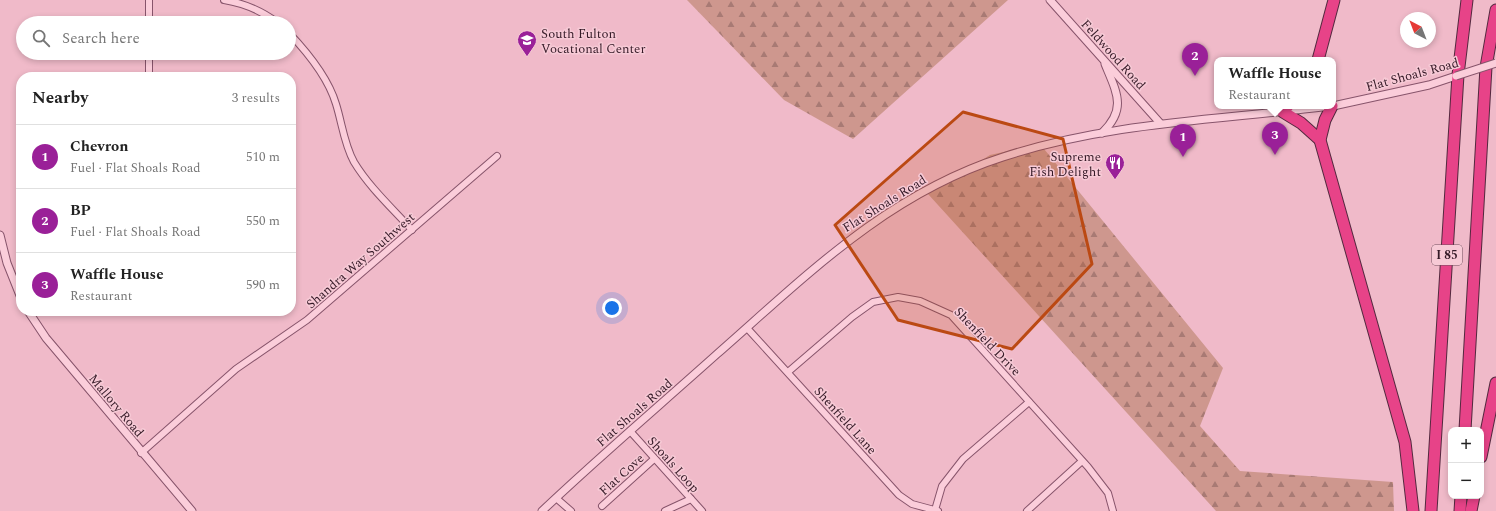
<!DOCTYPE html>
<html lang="en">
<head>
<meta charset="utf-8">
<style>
	body { margin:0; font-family:Spectral,serif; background:#f6f6f6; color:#222 }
	.controls { position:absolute; right:12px; bottom:12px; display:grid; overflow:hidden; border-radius:8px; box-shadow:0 2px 6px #0003 }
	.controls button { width:36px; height:36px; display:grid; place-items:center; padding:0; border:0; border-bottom:1px solid #e0e0e0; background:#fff; color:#222; font:20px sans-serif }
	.compass { position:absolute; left:1400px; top:12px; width:36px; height:36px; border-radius:50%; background:#fff; box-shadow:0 2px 6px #0003; rotate:318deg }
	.you { position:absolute; left:612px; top:308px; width:14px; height:14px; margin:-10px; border:3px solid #fff; border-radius:50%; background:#1a73e8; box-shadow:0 0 0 6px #1a73e833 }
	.badge { display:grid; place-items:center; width:26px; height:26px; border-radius:50%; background:#9a2098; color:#fff; font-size:13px; font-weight:700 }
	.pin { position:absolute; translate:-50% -33px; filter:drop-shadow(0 1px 2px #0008) }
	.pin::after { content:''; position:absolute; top:21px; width:14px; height:12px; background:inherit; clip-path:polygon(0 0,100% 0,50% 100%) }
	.popup { position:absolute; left:1214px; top:57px; width:122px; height:52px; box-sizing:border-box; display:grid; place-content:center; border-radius:8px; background:#fff; filter:drop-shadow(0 1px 3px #0005); font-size:13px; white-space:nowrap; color:#767676 }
	.popup b { font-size:15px; color:#222 }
	.popup::after { content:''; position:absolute; left:50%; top:100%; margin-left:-8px; border:8px solid transparent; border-top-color:#fff }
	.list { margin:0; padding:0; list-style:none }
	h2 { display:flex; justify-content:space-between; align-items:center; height:52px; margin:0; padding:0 16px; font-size:17px }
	h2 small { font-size:13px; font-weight:400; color:#767676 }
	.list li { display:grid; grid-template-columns:26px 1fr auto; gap:12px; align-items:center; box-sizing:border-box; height:64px; padding:0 16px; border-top:1px solid #e0e0e0 }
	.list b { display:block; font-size:15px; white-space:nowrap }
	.list p { margin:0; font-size:13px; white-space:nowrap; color:#767676 }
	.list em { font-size:13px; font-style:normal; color:#767676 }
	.icon { flex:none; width:22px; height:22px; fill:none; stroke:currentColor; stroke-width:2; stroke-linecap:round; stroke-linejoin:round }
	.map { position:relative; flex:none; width:1496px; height:511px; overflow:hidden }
	.search { position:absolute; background:#fff; box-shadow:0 2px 6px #0003; left:16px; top:16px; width:280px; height:44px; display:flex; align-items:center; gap:10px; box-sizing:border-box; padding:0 14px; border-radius:22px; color:#767676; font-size:15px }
	.panel { position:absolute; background:#fff; box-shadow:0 2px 6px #0003; left:16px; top:72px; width:280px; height:244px; border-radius:16px }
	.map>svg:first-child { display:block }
</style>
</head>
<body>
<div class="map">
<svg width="1496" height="511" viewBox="0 0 1496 511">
	<defs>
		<pattern id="forest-firs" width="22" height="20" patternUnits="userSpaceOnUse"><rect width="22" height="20" fill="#ce978e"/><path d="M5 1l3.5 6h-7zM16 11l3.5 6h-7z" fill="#a87a74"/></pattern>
	</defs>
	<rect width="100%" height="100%" fill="#f0bac9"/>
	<g fill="url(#forest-firs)">
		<path d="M 687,0 L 1008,0 L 853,139 L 784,100 Z"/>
		<path d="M 1040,144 L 1223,368 L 1200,426 L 1240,471 L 1393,482 L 1394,511 L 1216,511 L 928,194 L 990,155 Z"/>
	</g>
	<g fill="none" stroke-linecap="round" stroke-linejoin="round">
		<g stroke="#87546b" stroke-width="8">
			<g id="minor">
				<path d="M 224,0 C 243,3 262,11 278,23"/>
				<path d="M 149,23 L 149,0"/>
				<path d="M 289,33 C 308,53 328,77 336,104 C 342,123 344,144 354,162 C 369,187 393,209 412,230"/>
				<path d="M 149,77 L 149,53"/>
				<path d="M 747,328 L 899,495 L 912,504 L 938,511"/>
				<path d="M 788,372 L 852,317 L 873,302 L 898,297 L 920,301 L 951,315 L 1088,467 L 1108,493 L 1113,511"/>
				<path d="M 630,431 L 702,511"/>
				<path d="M 141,453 L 236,369 L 307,320 L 497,156"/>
				<path d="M 556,498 L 571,511"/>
				<path d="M 602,506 L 654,459"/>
				<path d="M 935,510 L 942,486 L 963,459 L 1029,402"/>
				<path d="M 665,511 L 691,499"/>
				<path d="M 1027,511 L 1082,461"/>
			</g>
		</g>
		<g stroke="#87546b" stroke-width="9">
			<g id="tertiary">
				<path d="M 1050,0 L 1160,123"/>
				<path d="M 1333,106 L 1429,85 L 1456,76"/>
				<path d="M 1102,133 C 1127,109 1117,93 1105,64"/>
				<path d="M 0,235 L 7,263 L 21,298"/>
				<path d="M 28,311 L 46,338 L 192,511"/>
				<path d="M 542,511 C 599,457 659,406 717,354 C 806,276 887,194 1003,157 C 1109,122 1221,120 1330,106"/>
			</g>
		</g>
		<g stroke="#54293f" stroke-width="13">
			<g id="motorway">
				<path d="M 1318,60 L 1334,0"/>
				<path d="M 1288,106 L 1283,112 L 1301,123 L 1320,140"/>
				<path d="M 1332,106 L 1325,120 L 1320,140 L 1405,442 L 1413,511"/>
				<path d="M 1465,430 L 1486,67 L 1496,10"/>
				<path d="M 1481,457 L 1496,383"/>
				<path d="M 1431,511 L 1458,75 L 1467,0"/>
				<path d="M 1460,511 L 1461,496"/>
				<path d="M 1471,511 L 1474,496"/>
			</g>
		</g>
		<use href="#minor" stroke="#fbcdda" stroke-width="6"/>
		<use href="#tertiary" stroke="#fbcdda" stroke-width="7"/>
		<use href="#motorway" stroke="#e74388" stroke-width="11"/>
		<g stroke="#87546b" stroke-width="9" stroke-linecap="butt">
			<path id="tertiary-bridge" d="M 1456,76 L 1496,63"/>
		</g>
		<use href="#tertiary-bridge" stroke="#fbcdda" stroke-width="7"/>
	</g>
	<path fill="#bb4913" fill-opacity="0.2" stroke="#bb4913" stroke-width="3" stroke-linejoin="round" d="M 963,112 L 1063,139 L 1092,264 L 1012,349 L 898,320 L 835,225 Z"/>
	<defs>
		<g id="school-pin" transform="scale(1)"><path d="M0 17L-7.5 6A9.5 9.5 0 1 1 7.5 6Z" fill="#9a2098" stroke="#f7cad6"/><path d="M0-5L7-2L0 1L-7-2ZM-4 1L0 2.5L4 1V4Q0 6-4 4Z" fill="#fff"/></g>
		<g id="restaurant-pin" transform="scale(1)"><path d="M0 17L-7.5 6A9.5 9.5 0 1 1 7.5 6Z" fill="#9a2098" stroke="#f7cad6"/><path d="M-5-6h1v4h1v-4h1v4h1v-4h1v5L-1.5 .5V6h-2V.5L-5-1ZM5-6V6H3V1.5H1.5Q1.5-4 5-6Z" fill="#fff"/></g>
	</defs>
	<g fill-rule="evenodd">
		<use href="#school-pin" x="527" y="40"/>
		<use href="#restaurant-pin" x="1115" y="163"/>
	</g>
	<g text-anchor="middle" stroke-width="3" stroke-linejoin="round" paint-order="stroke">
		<rect fill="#f7cad6" stroke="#6f4f5c" stroke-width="1" x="1432" y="245" width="30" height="20" rx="3"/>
		<g font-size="12" font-weight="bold" fill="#351a27">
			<text x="1447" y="259">I 85</text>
		</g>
		<g font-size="13" fill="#351a27" stroke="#f7cad6" text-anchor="start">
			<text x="541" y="38">South Fulton<tspan x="541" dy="15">Vocational Center</tspan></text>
			<text x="1101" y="161" text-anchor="end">Supreme<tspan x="1101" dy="15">Fish Delight</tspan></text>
		</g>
		<g font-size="13" fill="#351a27" stroke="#f7cad6">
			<text transform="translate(1114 54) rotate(48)" y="5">Feldwood Road</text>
			<text transform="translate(1412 74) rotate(-15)" y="5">Flat Shoals Road</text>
			<text transform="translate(884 203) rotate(-32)" y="5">Flat Shoals Road</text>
			<text transform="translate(360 260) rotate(-41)" y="5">Shandra Way Southwest</text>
			<text transform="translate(988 341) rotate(46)" y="5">Shenfield Drive</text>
			<text transform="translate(117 405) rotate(50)" y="5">Mallory Road</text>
			<text transform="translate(634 412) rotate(-41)" y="5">Flat Shoals Road</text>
			<text transform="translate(846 420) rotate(48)" y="5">Shenfield Lane</text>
			<text transform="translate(674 464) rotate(48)" y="5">Shoals Loop</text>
			<text transform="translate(621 474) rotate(-42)" y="5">Flat Cove</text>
		</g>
	</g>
</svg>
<div class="controls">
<button>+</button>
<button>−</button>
</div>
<svg class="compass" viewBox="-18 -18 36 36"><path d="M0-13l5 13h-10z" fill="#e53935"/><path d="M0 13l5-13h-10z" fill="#767676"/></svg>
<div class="you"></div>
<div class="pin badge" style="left:1183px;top:157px">1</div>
<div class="pin badge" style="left:1195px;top:76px">2</div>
<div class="pin badge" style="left:1275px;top:155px">3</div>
<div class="popup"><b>Waffle House</b>Restaurant</div>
<div class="search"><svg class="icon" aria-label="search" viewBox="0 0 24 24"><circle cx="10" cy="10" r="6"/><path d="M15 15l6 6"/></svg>Search here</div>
<section class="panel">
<h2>Nearby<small>3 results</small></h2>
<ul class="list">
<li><span class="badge">1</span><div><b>Chevron</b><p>Fuel · Flat Shoals Road</p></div><em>510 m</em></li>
<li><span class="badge">2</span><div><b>BP</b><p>Fuel · Flat Shoals Road</p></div><em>550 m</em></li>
<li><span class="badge">3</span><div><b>Waffle House</b><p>Restaurant</p></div><em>590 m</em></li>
</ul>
</section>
</div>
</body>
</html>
